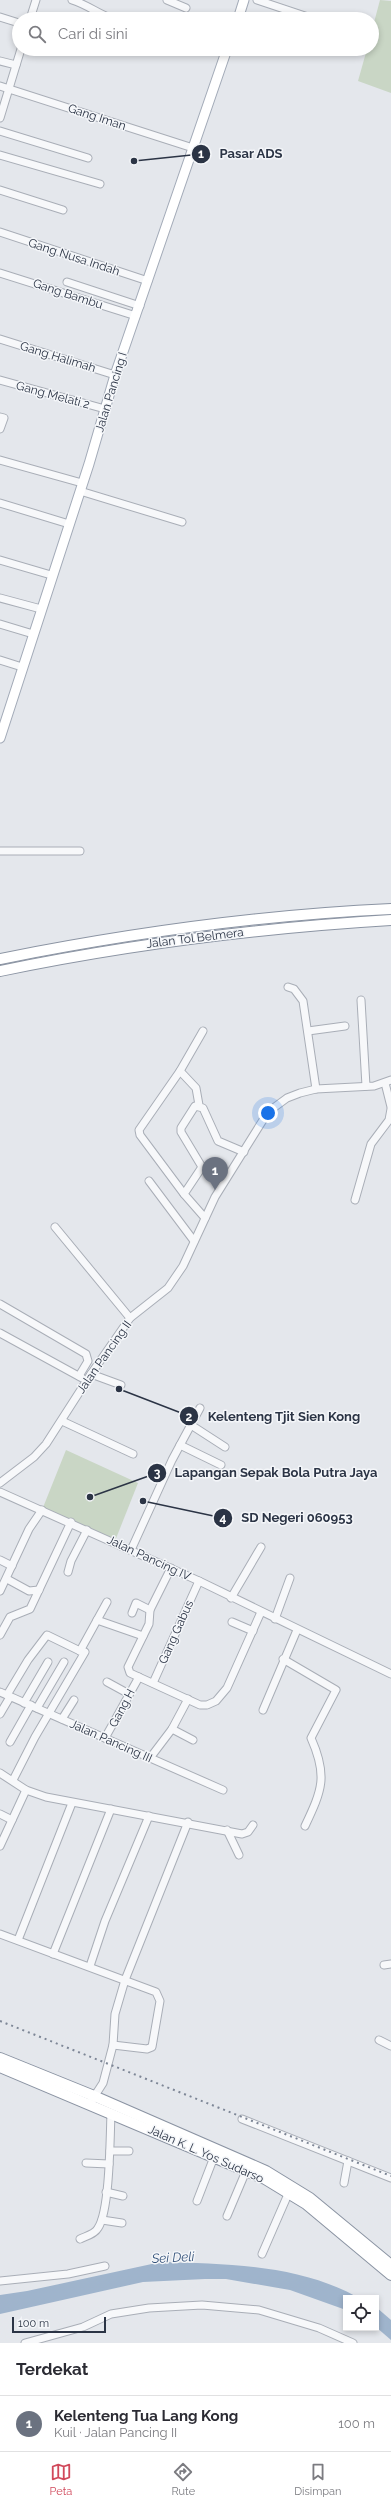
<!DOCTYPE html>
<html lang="id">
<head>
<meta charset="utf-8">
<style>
	body { margin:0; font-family:Raleway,sans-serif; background:#f2f2f3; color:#2b2b33 }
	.controls { position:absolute; right:12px; bottom:12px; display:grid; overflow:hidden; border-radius:0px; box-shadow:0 2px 6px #0003 }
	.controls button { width:36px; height:36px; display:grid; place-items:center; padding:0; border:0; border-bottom:1px solid #e1e1e2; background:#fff; color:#2b2b33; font:20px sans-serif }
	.scale { position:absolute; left:12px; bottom:10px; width:94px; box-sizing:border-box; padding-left:4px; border:2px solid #2b3445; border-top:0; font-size:11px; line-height:14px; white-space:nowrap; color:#2b3445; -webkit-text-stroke:3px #f4f6f9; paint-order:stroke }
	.you { position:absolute; left:268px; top:1113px; width:14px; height:14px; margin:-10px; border:3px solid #fff; border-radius:50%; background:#1a73e8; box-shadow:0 0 0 6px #1a73e833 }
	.badge { display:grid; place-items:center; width:26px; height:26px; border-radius:50%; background:#d1495b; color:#fff; font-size:13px; font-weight:700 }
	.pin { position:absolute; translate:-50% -33px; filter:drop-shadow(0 1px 2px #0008) }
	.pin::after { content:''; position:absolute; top:21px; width:14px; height:12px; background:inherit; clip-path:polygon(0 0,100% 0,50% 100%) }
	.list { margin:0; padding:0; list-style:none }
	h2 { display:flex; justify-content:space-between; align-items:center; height:52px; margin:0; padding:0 16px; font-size:17px }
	h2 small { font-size:13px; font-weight:400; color:#7c7c81 }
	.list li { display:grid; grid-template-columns:26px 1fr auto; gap:12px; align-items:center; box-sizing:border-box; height:56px; padding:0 16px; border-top:1px solid #e1e1e2 }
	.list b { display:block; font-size:15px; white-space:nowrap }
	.list p { margin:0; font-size:13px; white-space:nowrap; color:#7c7c81 }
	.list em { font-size:13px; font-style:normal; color:#7c7c81 }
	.icon { flex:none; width:22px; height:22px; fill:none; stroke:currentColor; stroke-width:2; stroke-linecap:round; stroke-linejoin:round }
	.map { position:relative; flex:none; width:391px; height:2343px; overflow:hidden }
	.search { position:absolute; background:#fff; box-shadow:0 2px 6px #0003; left:12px; right:12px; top:12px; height:44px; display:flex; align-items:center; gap:10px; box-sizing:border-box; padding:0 14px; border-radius:22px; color:#7c7c81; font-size:15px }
	.sheet { height:108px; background:#fff }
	nav { display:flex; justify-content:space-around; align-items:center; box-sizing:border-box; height:56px; border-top:1px solid #e1e1e2; background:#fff; font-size:11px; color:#7c7c81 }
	nav a { display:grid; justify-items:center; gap:2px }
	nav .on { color:#d1495b }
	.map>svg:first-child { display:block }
</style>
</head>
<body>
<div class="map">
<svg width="391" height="2343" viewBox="0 0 391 2343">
	<rect width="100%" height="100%" fill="#e4e7ec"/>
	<g fill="#c9d6c5">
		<path d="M 380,0 L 391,1 L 391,93 L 358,81 L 367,49 L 372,49 L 372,30 Z"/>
		<path d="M 66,1450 L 138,1483 L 115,1541 L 42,1510 Z"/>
	</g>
	<g fill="#9fb4cc">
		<path d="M 161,2262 C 228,2264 299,2264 359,2298 L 346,2298 L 346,2310 L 290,2290 L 226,2279 L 205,2279 L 143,2282 L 0,2314 L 0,2295 L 27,2291 Z"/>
		<path d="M 376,2307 L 391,2320 L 391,2340 L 376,2327 Z"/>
	</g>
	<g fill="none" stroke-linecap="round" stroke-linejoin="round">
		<g stroke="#a9aeb7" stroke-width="9">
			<g id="minor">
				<path d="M 72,0 C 88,5 98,14 113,19"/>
				<path d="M 167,0 L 186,8"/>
				<path d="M 257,0 L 314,19"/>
				<path d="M 0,17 L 19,23"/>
				<path d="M 30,19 L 36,0"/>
				<path d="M 0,61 L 16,65"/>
				<path d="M 0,86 L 193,148"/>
				<path d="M 0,118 L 21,49"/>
				<path d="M 0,131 L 88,158"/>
				<path d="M 0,155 L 100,184"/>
				<path d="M 0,190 L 63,210"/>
				<path d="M 0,232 L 148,281"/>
				<path d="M 0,273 L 136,316"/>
				<path d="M 67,282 L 140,306"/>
				<path d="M 0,339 L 115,375"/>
				<path d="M 0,380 L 105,409"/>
				<path d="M 0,417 L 4,418 L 0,429"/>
				<path d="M 0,460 L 82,483"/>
				<path d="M 80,491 L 182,522"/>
				<path d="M 0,503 L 69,524"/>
				<path d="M 0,560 L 51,575"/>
				<path d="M 0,598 L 41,609"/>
				<path d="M 0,624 L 33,634"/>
				<path d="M 0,660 L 22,667"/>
				<path d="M 0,851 L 80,851"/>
				<path d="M 288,987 L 294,989 L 303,1001 L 316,1089"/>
				<path d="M 361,1000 L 366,1086"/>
				<path d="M 308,1031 L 345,1026"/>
				<path d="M 180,1071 L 139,1130 L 140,1135 L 184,1194"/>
				<path d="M 385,1083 L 391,1107"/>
				<path d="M 199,1105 L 196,1088 L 180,1071 L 203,1031"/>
				<path d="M 149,1181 L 194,1241"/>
				<path d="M 355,1200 L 371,1144 L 389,1120 L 391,1109"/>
				<path d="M 205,1218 L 184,1194 L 202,1167 L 181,1132 L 181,1128 L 195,1106 L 203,1108 L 218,1141 L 244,1152"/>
				<path d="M 55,1227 L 130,1318"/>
				<path d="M 0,1304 L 86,1354 L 88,1361 L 79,1376"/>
				<path d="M 0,1333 L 82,1378"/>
				<path d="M 91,1374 L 121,1385"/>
				<path d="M 62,1421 L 133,1454"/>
				<path d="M 191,1425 L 225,1447"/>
				<path d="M 180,1445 L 221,1465"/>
				<path d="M 0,1483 L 34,1457 L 46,1444 L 91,1374 L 130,1318 L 168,1288 L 183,1266 L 215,1197 L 268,1112 L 287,1098 L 300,1093 L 316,1089 L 374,1086 L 391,1080"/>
				<path d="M 0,1492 L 199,1581 L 391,1674"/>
				<path d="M 131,1550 L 172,1460 L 200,1408"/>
				<path d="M 0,1560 L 12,1566"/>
				<path d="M 171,1568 L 150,1610 L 149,1624 L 128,1667 L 130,1673 L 200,1705 L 207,1705 L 216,1701 L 227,1688 L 261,1612"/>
				<path d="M 68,1572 L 71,1561 L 87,1530"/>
				<path d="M 7,1579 L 29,1591 L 39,1590"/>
				<path d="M 0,1591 L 29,1529 L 42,1510"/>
				<path d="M 231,1598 L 261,1547"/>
				<path d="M 132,1613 L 136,1603 L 150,1610"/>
				<path d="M 275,1619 L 290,1578"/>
				<path d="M 97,1620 L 143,1636"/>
				<path d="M 232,1622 L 253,1631"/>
				<path d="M 0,1635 L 10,1617 L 30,1609 L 71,1522"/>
				<path d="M 283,1659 L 336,1690 L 311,1738 C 328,1776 322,1790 305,1826"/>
				<path d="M 107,1682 L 129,1694"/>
				<path d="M 153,1683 L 199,1581"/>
				<path d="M 0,1692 L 223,1790"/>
				<path d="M 7,1695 L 28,1660 L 47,1635 L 80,1651"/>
				<path d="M 24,1703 L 48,1662"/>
				<path d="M 37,1708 L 64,1662"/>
				<path d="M 263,1710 L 297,1630"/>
				<path d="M 0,1714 L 10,1697"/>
				<path d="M 62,1719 L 74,1700"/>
				<path d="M 172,1729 L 193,1740"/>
				<path d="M 105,1738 L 139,1677"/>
				<path d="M 10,1742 L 31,1705"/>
				<path d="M 150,1758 L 172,1729 L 188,1699"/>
				<path d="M 0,1773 L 26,1790 L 46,1797 L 242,1834 L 248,1832 L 253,1825"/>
				<path d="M 13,1780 L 35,1737 L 85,1652 L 80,1651 L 107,1602"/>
				<path d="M 0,1814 L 12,1820"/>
				<path d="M 227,1830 L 239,1855"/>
				<path d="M 0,1846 L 26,1790"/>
				<path d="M 0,1934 L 156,1992 L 160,2001 L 152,2047 L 147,2049 L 113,2045"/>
				<path d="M 18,1940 L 72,1803"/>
				<path d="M 53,1954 L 111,1809"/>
				<path d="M 384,1965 L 391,1964"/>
				<path d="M 90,1966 L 105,1921 L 149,1816"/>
				<path d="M 379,2040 L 391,2046"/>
				<path d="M 92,2100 L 103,2083 L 113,2045 L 115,2014 L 125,1980 L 188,1822"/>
				<path d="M 242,2119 L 391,2178"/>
				<path d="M 110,2151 L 129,2151"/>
				<path d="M 86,2163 L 109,2164"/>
				<path d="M 344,2183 L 348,2161"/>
				<path d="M 106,2192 L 123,2196"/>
				<path d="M 197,2201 L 214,2157"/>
				<path d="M 227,2216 L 246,2171"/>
				<path d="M 102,2220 L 122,2223"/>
				<path d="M 80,2239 C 86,2236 95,2234 98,2228 C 110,2210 110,2137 111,2113"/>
				<path d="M 262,2254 L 289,2192"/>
				<path d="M 0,2281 L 68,2274 L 105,2266"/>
				<path d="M 25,2343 L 83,2327 L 111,2314 L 149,2308 L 202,2305 L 259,2310 L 319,2328 L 353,2343"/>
			</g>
		</g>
		<g stroke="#a3abb8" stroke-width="11">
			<g id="major">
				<path d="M 238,19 L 244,0"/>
				<path d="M 0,738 L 89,464 L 115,375 L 227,49"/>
			</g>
		</g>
		<g stroke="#8b94a3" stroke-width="12">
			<g id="highway">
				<path d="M 0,959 C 130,933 259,915 391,909"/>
				<path d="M 0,971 C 130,944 259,928 391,920"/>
				<path d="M 0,2058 L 94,2096 L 266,2171 L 310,2198 L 391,2265"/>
				<path d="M 0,2067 L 265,2179 L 306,2204 L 391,2275"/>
			</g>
		</g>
		<use href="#minor" stroke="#f7f8fa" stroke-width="7"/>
		<use href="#major" stroke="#fff" stroke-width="9"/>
		<use href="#highway" stroke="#fff" stroke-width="10"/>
		<path stroke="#7d8696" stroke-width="2" stroke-dasharray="2 4" stroke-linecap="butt" d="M 0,2021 L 391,2176"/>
	</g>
	<g text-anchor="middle" stroke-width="3" stroke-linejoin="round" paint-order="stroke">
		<g font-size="12" fill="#2b3445" stroke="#f4f6f9">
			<text transform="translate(97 117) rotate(18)" y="4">Gang Iman</text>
			<text transform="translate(74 257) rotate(18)" y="4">Gang Nusa Indah</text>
			<text transform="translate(68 294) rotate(18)" y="4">Gang Bambu</text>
			<text transform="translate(58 357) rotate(17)" y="4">Gang Halimah</text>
			<text transform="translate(111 392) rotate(-73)" y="4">Jalan Pancing I</text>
			<text transform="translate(53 395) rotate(15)" y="4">Gang Melati 2</text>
			<text transform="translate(195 938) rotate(-7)" y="4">Jalan Tol Belmera</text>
			<text transform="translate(104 1357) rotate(-55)" y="4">Jalan Pancing II</text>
			<text transform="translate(149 1558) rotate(25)" y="4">Jalan Pancing IV</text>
			<text transform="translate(176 1632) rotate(-66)" y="4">Gang Gabus</text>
			<text transform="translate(122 1708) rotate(-62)" y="4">Gang H</text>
			<text transform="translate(111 1741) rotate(24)" y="4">Jalan Pancing III</text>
			<text transform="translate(206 2154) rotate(24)" y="4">Jalan K. L. Yos Sudarso</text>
		</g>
		<g font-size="13" font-style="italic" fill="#34527a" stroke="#f4f6f9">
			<text transform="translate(173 2257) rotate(-3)" y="5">Sei Deli</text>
		</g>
	</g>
	<path fill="none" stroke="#2b3445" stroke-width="1.5" d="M134 161L201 154M119 1389L189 1416M90 1497L157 1473M143 1501L223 1518"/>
	<g fill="#2b3445" stroke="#f4f6f9" stroke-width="1.5">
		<circle cx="134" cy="161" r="4"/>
		<circle cx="119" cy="1389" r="4"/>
		<circle cx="90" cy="1497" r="4"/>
		<circle cx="143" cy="1501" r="4"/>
		<circle cx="201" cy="154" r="10"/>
		<circle cx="189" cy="1416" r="10"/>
		<circle cx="157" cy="1473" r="10"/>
		<circle cx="223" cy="1518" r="10"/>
	</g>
	<g font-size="12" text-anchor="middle" font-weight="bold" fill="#fff">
		<text x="201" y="158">1</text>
		<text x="189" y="1421">2</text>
		<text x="157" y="1477">3</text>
		<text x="223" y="1522">4</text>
	</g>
	<g font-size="13" text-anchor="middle" font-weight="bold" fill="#2b3445" stroke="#f4f6f9" stroke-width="3" stroke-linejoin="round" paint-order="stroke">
		<text x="251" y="158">Pasar ADS</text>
		<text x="284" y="1421">Kelenteng Tjit Sien Kong</text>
		<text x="276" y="1477">Lapangan Sepak Bola Putra Jaya</text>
		<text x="297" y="1522">SD Negeri 060953</text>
	</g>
</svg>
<div class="controls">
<button><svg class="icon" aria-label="locate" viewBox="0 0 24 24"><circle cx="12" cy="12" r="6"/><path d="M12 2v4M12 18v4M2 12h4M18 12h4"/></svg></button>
</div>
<div class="scale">100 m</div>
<div class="you"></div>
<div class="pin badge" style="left:215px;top:1190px;background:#6b7280">1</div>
<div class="search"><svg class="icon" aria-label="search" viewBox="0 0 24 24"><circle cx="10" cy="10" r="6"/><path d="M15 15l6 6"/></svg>Cari di sini</div>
</div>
<section class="sheet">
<h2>Terdekat<small></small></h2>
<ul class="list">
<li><span class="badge" style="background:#6b7280">1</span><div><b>Kelenteng Tua Lang Kong</b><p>Kuil · Jalan Pancing II</p></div><em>100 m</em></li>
</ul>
</section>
<nav>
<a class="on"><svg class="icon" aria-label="map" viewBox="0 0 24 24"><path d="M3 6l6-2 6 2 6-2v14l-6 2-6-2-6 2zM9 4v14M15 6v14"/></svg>Peta</a>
<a><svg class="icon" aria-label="directions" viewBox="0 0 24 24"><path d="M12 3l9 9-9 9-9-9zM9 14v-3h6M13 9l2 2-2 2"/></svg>Rute</a>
<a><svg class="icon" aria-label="saved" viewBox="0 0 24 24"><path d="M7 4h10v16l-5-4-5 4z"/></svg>Disimpan</a>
</nav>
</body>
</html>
